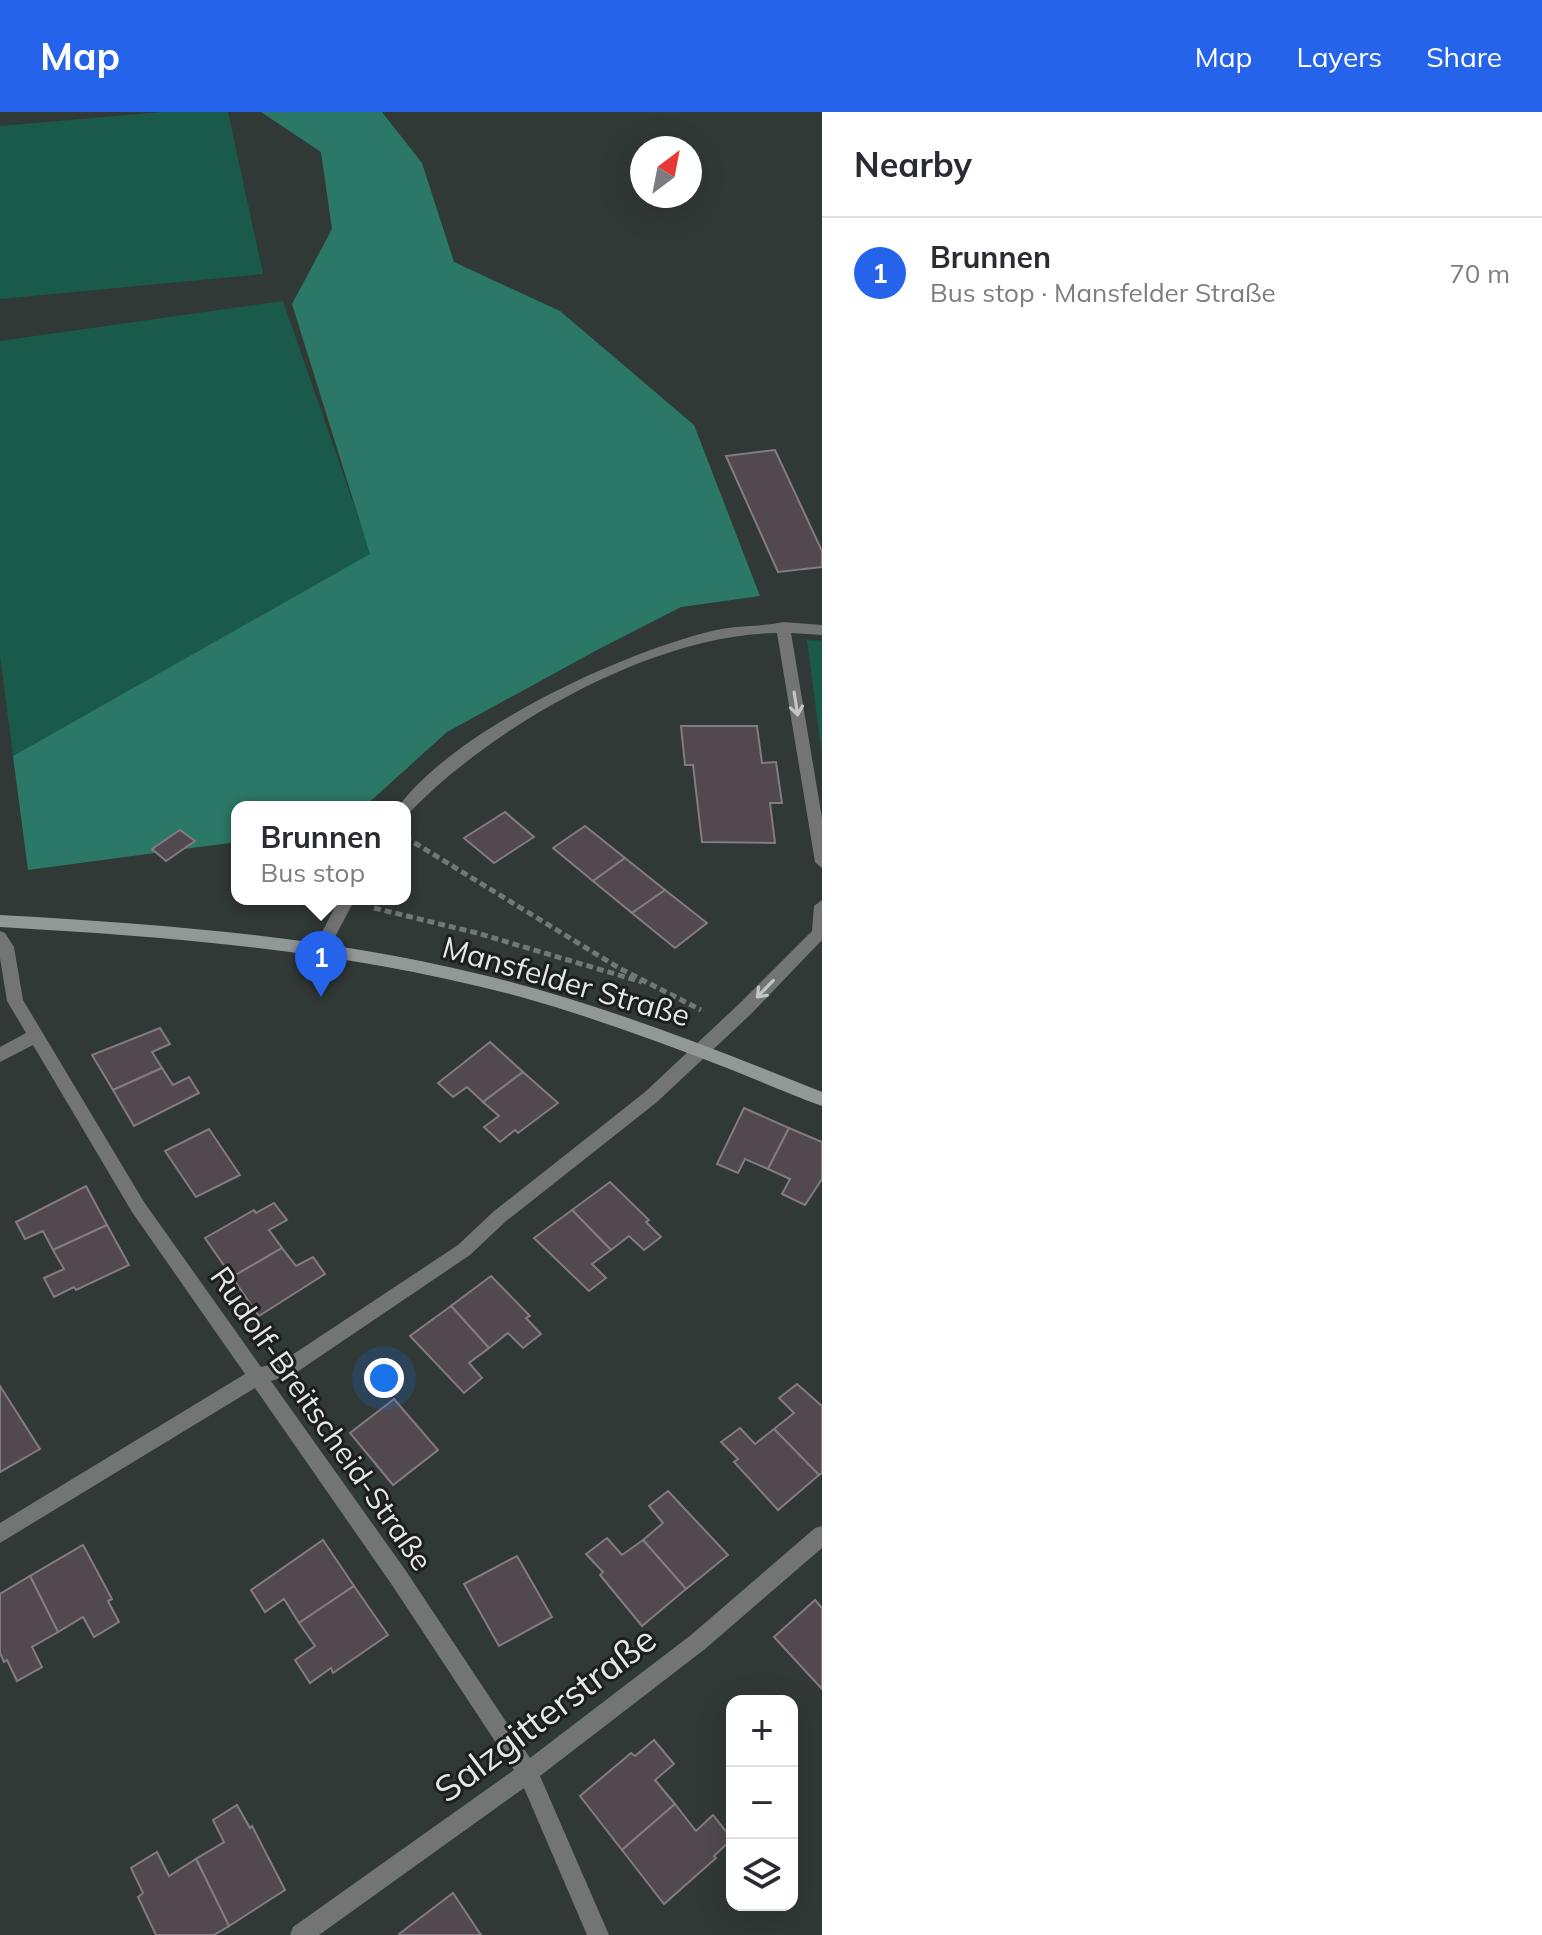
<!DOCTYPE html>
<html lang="en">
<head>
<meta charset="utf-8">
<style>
	body { margin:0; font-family:Mulish,sans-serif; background:#f7f7f7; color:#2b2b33 }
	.controls { position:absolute; right:24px; bottom:24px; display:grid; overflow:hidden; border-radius:16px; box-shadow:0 8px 32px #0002 }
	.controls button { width:72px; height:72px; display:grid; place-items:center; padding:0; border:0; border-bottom:2px solid #e1e1e2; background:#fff; color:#2b2b33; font:40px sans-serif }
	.compass { position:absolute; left:630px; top:24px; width:72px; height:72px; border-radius:50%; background:#fff; box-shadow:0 8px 32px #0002; rotate:32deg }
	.you { position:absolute; left:384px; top:1266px; width:28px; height:28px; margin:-20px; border:6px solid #fff; border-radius:50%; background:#1a73e8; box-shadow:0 0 0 12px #1a73e833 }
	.badge { display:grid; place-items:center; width:52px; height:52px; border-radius:50%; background:#2563eb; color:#fff; font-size:26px; font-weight:700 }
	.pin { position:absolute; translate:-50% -66px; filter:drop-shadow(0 2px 4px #0008) }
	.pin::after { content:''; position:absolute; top:42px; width:28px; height:24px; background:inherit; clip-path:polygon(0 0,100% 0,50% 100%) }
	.popup { position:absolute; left:231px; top:689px; width:180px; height:104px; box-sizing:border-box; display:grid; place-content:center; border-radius:16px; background:#fff; filter:drop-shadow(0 2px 6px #0005); font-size:26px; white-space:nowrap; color:#7c7c81 }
	.popup b { font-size:30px; color:#2b2b33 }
	.popup::after { content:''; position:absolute; left:50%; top:100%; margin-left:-16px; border:16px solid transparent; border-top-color:#fff }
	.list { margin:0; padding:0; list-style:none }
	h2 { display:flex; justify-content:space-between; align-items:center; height:104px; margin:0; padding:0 32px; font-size:34px }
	h2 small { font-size:26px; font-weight:400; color:#7c7c81 }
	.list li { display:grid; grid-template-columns:52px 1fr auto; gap:24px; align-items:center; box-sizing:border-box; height:112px; padding:0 32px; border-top:2px solid #e1e1e2 }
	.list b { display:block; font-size:30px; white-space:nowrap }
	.list p { margin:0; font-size:26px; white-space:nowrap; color:#7c7c81 }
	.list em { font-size:26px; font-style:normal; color:#7c7c81 }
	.icon { flex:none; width:44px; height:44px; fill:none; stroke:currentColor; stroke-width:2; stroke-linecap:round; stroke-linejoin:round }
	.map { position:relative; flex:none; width:822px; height:1823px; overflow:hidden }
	header { display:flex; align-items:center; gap:48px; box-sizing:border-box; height:112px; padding:0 40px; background:#2563eb; color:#fff }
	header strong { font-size:38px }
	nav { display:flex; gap:44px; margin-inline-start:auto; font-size:28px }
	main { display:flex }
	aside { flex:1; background:#fff }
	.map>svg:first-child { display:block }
</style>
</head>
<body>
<header>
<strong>Map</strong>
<nav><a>Map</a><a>Layers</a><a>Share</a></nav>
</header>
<main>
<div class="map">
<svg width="822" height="1823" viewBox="0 0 822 1823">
	<rect width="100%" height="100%" fill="#313936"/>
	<g fill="#195a4b">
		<path d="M 162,0 L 228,0 L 263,162 L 0,187 L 0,14 Z"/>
		<path d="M 283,189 L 371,442 L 13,644 L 0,544 L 0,229 Z"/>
		<path d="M 807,528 L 822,529 L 822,643 Z"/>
	</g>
	<path fill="#2b7866" d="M 261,0 L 382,0 L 422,51 L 454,150 L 560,199 L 694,313 L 760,484 L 681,495 L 597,538 L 447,620 L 364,695 L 237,695 L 237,730 L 28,758 L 13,644 L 370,442 L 292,192 L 332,117 L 321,40 Z"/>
	<g fill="#51494d" stroke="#837b7f" stroke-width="2">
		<path d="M 775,338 L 822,439 L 822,455 L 778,460 L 726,344 Z"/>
		<path d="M 681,614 L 757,614 L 762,651 L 776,650 L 782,691 L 770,691 L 775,731 L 702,730 L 693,653 L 685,653 Z"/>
		<path d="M 505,700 L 534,725 L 494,751 L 464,726 Z"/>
		<path d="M 585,714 L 625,746 L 593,769 L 553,736 Z"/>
		<path d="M 180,718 L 195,729 L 166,749 L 152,737 Z"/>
		<path d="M 625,746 L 665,778 L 632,801 L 593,769 Z"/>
		<path d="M 665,778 L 707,811 L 675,836 L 632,801 Z"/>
		<path d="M 160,916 L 170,932 L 152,940 L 162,956 L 113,978 L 92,943 Z"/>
		<path d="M 490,930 L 523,960 L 483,990 L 467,975 L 453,985 L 438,971 Z"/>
		<path d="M 162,956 L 173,973 L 189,965 L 199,981 L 134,1014 L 113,978 Z"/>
		<path d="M 523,960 L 558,991 L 518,1021 L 515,1018 L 500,1030 L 484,1015 L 499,1004 L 483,990 Z"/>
		<path d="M 744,996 L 789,1016 L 768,1057 L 745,1047 L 738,1061 L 717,1052 Z"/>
		<path d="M 789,1016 L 822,1030 L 822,1067 L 805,1093 L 782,1082 L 790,1067 L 768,1057 Z"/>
		<path d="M 209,1017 L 240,1063 L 196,1085 L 165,1039 Z"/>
		<path d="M 610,1070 L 649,1108 L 646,1110 L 661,1125 L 644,1138 L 629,1124 L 611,1138 L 572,1098 Z"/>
		<path d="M 86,1074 L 107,1113 L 53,1138 L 43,1119 L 25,1127 L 16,1110 Z"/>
		<path d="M 274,1091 L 287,1108 L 269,1118 L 282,1136 L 232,1165 L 205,1126 L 254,1098 L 256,1101 Z"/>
		<path d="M 572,1098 L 611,1138 L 592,1152 L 606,1166 L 589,1179 L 534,1126 Z"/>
		<path d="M 107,1113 L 129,1153 L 76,1178 L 74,1175 L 54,1185 L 44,1166 L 64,1157 L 53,1138 Z"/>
		<path d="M 282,1136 L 296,1154 L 313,1145 L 325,1162 L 259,1204 L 232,1165 Z"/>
		<path d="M 491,1164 L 530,1204 L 526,1206 L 541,1222 L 523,1236 L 508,1221 L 489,1236 L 451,1194 Z"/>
		<path d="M 451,1194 L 489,1236 L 469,1251 L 482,1266 L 464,1281 L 410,1224 Z"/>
		<path d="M 797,1272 L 822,1294 L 822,1361 L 819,1363 L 774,1317 L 794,1301 L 779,1286 Z"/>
		<path d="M 0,1274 L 40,1337 L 0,1360 Z"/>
		<path d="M 394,1287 L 438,1338 L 393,1373 L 350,1321 Z"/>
		<path d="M 740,1316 L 755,1332 L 774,1317 L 819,1363 L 778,1398 L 734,1350 L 738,1347 L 721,1330 Z"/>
		<path d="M 668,1379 L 728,1443 L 686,1477 L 643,1428 L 663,1411 L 649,1394 Z"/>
		<path d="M 607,1426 L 622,1443 L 643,1428 L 686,1477 L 642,1514 L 600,1463 L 603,1460 L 586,1442 Z"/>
		<path d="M 323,1428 L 354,1474 L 299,1511 L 284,1487 L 265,1500 L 251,1478 Z"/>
		<path d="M 83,1433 L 112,1487 L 108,1489 L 119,1510 L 94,1525 L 83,1505 L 58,1520 L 30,1464 Z"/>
		<path d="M 517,1444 L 552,1505 L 499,1534 L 464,1472 Z"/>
		<path d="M 30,1464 L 58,1520 L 32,1535 L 42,1555 L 17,1569 L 7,1548 L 4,1550 L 0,1541 L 0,1482 Z"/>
		<path d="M 354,1474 L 388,1523 L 333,1561 L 331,1556 L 310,1571 L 295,1548 L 315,1534 L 299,1511 Z"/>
		<path d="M 815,1488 L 822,1496 L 822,1577 L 774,1525 Z"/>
		<path d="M 654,1628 L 674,1652 L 655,1668 L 675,1692 L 622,1738 L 580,1684 L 631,1641 L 635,1644 Z"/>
		<path d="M 675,1692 L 696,1719 L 713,1703 L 732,1727 L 714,1744 L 716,1746 L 664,1792 L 622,1738 Z"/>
		<path d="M 237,1693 L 250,1716 L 252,1714 L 285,1778 L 229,1814 L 196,1747 L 224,1730 L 213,1708 Z"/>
		<path d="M 157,1740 L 169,1764 L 196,1747 L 229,1814 L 214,1823 L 156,1823 L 138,1785 L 143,1781 L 131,1756 Z"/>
		<path d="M 453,1781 L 481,1823 L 400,1823 L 399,1822 Z"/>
	</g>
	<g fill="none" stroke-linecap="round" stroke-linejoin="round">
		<g stroke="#717876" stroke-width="5" stroke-dasharray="7 4" stroke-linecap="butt">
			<path d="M 405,725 L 619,856 L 701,898"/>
			<path d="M 374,796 L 477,821 L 642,870"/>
		</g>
		<g fill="#727574" fill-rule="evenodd">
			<path d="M 783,510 L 822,513 L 822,523 L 791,521 L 822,706 L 822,756 L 815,750 L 777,521 C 654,522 494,613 410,700 L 405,701 L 405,695 L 398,695 C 456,617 622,540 716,518 C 738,513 761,515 783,510 Z"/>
			<path d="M 339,787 L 355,787 L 326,842 L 316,842 L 313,838 Z"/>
			<path d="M 822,788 L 822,828 L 751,902 L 657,990 L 505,1110 L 470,1143 L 294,1262 L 271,1269 L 406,1459 L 530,1646 L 691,1523 L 815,1416 L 822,1414 L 822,1436 L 705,1537 L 540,1664 L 609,1823 L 587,1823 L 524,1676 L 319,1823 L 290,1823 L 293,1815 L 514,1658 L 392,1473 L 255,1276 L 0,1431 L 0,1411 L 245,1262 L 132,1100 L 33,933 L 0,950 L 0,935 L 26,921 L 7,889 L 0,846 L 0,819 L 5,821 L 14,835 L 23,888 L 144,1090 L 261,1255 L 283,1249 L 458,1133 L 493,1100 L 645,980 L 739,892 L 812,819 L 814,794 Z"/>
		</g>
		<path fill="#929896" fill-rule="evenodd" d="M 0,803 C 161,812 322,824 479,862 C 597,890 710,935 822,980 L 822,994 C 792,983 762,970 732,958 C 663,931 592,905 521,885 C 351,839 175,825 0,815 Z"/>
	</g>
	<defs><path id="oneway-shaft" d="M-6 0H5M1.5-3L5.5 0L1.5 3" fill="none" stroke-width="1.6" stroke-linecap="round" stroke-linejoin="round" transform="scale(2)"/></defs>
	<g stroke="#c2c6c4">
		<use href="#oneway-shaft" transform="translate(796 592) rotate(81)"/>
		<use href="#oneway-shaft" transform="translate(765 877) rotate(134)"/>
	</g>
	<g text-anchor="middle" stroke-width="6" stroke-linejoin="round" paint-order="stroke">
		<g font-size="30" fill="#e4e8e7" stroke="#1c1f1e">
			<text transform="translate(566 870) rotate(16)" y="10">Mansfelder Straße</text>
			<text transform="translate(321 1307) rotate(55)" y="10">Rudolf-Breitscheid-Straße</text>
		</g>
		<g font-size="36" fill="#e4e8e7" stroke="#1c1f1e">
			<text transform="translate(545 1602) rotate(-37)" y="13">Salzgitterstraße</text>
		</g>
	</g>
</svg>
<div class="controls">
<button>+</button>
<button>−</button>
<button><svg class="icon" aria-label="layers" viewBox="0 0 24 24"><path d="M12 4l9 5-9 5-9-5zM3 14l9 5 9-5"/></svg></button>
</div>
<svg class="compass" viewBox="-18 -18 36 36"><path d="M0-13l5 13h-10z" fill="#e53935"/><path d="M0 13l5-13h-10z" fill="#7c7c81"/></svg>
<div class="you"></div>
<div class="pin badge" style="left:321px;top:885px">1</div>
<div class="popup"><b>Brunnen</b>Bus stop</div>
</div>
<aside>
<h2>Nearby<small></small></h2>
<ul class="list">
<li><span class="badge">1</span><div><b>Brunnen</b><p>Bus stop · Mansfelder Straße</p></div><em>70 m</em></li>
</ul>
</aside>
</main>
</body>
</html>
